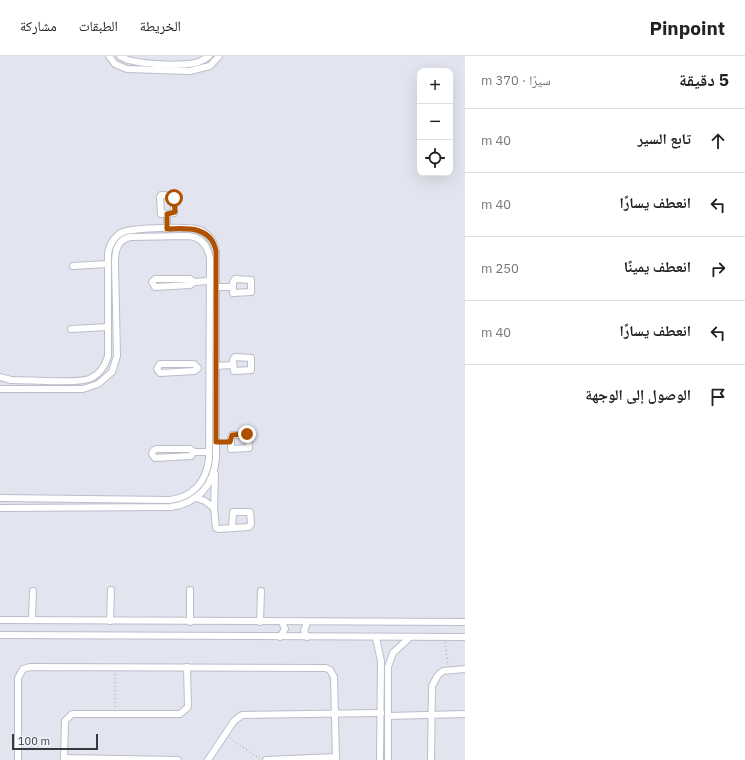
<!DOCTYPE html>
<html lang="ar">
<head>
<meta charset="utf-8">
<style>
	body { margin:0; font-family:"IBM Plex Sans","Noto Naskh Arabic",sans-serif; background:#f6f6f6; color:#202124; direction:rtl }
	.controls { position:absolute; right:12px; top:12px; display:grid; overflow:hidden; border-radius:8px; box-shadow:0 4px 16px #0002 }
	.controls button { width:36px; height:36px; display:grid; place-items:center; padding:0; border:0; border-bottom:1px solid #e0e0e0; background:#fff; color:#202124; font:20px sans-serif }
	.scale { position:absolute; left:12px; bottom:10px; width:86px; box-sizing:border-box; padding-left:4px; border:2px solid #393a3e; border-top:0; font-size:11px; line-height:14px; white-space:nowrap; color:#393a3e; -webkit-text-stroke:3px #eff2fc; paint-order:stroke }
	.stop { position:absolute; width:12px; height:12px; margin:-9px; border:3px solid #b05101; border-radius:50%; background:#fff }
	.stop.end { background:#b05101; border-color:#fff; box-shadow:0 1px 4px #0008 }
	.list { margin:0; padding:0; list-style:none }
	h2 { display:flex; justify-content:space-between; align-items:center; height:52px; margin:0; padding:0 16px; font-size:17px }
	h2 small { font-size:13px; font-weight:400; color:#757577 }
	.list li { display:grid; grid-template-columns:26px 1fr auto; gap:12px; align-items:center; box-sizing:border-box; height:64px; padding:0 16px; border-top:1px solid #e0e0e0 }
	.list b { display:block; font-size:15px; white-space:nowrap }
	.list em { font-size:13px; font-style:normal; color:#757577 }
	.icon { flex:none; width:22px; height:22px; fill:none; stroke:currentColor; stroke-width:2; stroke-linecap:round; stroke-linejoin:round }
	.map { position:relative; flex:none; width:465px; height:704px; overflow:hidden; direction:ltr }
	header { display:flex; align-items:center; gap:24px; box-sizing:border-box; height:56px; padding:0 20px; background:#fff; border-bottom:1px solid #e0e0e0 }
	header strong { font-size:19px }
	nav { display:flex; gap:22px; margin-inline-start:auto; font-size:14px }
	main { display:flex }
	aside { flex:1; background:#fff }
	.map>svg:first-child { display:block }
</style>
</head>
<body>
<header>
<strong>Pinpoint</strong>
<nav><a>الخريطة</a><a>الطبقات</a><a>مشاركة</a></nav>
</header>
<main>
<aside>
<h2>5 دقيقة<small>سيرًا · 370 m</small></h2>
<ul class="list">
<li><svg class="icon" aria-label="ahead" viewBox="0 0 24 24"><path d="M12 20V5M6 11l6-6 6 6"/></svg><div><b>تابع السير</b></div><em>40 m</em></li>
<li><svg class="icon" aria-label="left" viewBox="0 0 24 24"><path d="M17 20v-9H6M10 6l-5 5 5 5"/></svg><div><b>انعطف يسارًا</b></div><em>40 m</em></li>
<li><svg class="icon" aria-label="right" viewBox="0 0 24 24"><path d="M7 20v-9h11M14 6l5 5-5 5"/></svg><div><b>انعطف يمينًا</b></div><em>250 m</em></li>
<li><svg class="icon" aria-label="left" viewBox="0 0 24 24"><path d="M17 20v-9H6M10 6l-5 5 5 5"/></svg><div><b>انعطف يسارًا</b></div><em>40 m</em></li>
<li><svg class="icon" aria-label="arrive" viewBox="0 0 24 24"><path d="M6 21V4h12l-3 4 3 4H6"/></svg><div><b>الوصول إلى الوجهة</b></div></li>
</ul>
</aside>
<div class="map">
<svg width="465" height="704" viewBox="0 0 465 704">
	<rect width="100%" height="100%" fill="#e2e5ef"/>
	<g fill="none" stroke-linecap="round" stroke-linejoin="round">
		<g stroke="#bbbec8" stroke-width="8">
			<g id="minor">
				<path d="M 109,0 L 115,8 L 127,13 L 190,15 L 210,10 L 219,0"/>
				<path d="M 120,0 C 131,9 180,10 195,7 C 200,6 205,3 209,0"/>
				<path d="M 161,139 L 174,140 L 174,157 L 161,158 L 160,141 Z"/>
				<path d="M 167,158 L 167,173"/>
				<path d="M 73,210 L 107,208"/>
				<path d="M 155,223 L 190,223 L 194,226 L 190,229 L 155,231 L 152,226 Z"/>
				<path d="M 235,223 L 251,224 L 251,236 L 233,237 L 233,226 Z"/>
				<path d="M 194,226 L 209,225"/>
				<path d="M 216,231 L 233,231"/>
				<path d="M 71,273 L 108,271"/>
				<path d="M 235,301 L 251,302 L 251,314 L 234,315 L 233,304 Z"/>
				<path d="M 160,308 L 194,308 L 198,312 L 194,315 L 160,317 L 157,313 Z"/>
				<path d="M 216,310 L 233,309"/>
				<path d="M 0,321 L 11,324 C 29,324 74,328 89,323 C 99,319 105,310 108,300 L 108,197 C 110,188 114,180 123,176 C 133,172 191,170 200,174 C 209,178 214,186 216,195 L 216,402 C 214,429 198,447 171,451 L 0,452"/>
				<path d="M 0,333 L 83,333 L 98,328 L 112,316 L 117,300 L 115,207 C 115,195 117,184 130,181 L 188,180 C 202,181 208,190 210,203 L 209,403 C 206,426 193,441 170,444 L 0,442"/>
				<path d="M 232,379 L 248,379 L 249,392 L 231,393 L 231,382 Z"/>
				<path d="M 156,393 L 190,393 L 194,396 L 191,400 L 155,402 L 152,398 L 153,395 Z"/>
				<path d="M 194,396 L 209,396"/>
				<path d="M 215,418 L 214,452 L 216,472 L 219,473 L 248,471 L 249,471 L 251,468 L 250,456 L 233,456 L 232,472"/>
				<path d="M 196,442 L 205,445 L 214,452"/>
				<path d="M 0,564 L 465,566"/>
				<path d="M 32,564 L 33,535"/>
				<path d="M 110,565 L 111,534"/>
				<path d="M 190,566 L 190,534"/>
				<path d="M 260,566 L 261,535"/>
				<path d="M 0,579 L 465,581"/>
				<path d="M 280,581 L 285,573 L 282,566"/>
				<path d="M 307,581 L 304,575 L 307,566"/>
				<path d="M 376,582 L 381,605 L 380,704"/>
				<path d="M 388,660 L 465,658"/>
				<path d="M 64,702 L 178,704"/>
				<path d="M 18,704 L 18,622 L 23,613 L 30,611 L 326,612 L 330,614 L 334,621 L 336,704"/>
				<path d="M 64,704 L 65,665 L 72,658 L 180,658 L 188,651 L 187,611"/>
				<path d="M 208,704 L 234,665 L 242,659 L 381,657"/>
				<path d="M 266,704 L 336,701"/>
				<path d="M 388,704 L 388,611 L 393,597 L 409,582"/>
				<path d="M 431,704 L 432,630 L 438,619 L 443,615 L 465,613"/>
			</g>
		</g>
		<g stroke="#989aa1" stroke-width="1" stroke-dasharray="1 3" stroke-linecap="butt">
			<path d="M 445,586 L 448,609"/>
			<path d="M 115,651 L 115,618"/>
			<path d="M 230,682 L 260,703"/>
		</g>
		<use href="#minor" stroke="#fff" stroke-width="6"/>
	</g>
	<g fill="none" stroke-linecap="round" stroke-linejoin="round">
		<path stroke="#b05101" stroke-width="5" d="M 174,142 L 175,156 L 167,158 L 167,173 C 187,172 211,170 216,195 L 216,386 L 230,386 L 232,379 L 247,378"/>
	</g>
</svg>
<div class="controls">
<button>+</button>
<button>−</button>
<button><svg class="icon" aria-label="locate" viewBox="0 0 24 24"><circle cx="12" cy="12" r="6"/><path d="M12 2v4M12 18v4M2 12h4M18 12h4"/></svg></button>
</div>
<div class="scale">100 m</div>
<div class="stop" style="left:174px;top:142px"></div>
<div class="stop end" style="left:247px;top:378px"></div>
</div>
</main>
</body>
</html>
